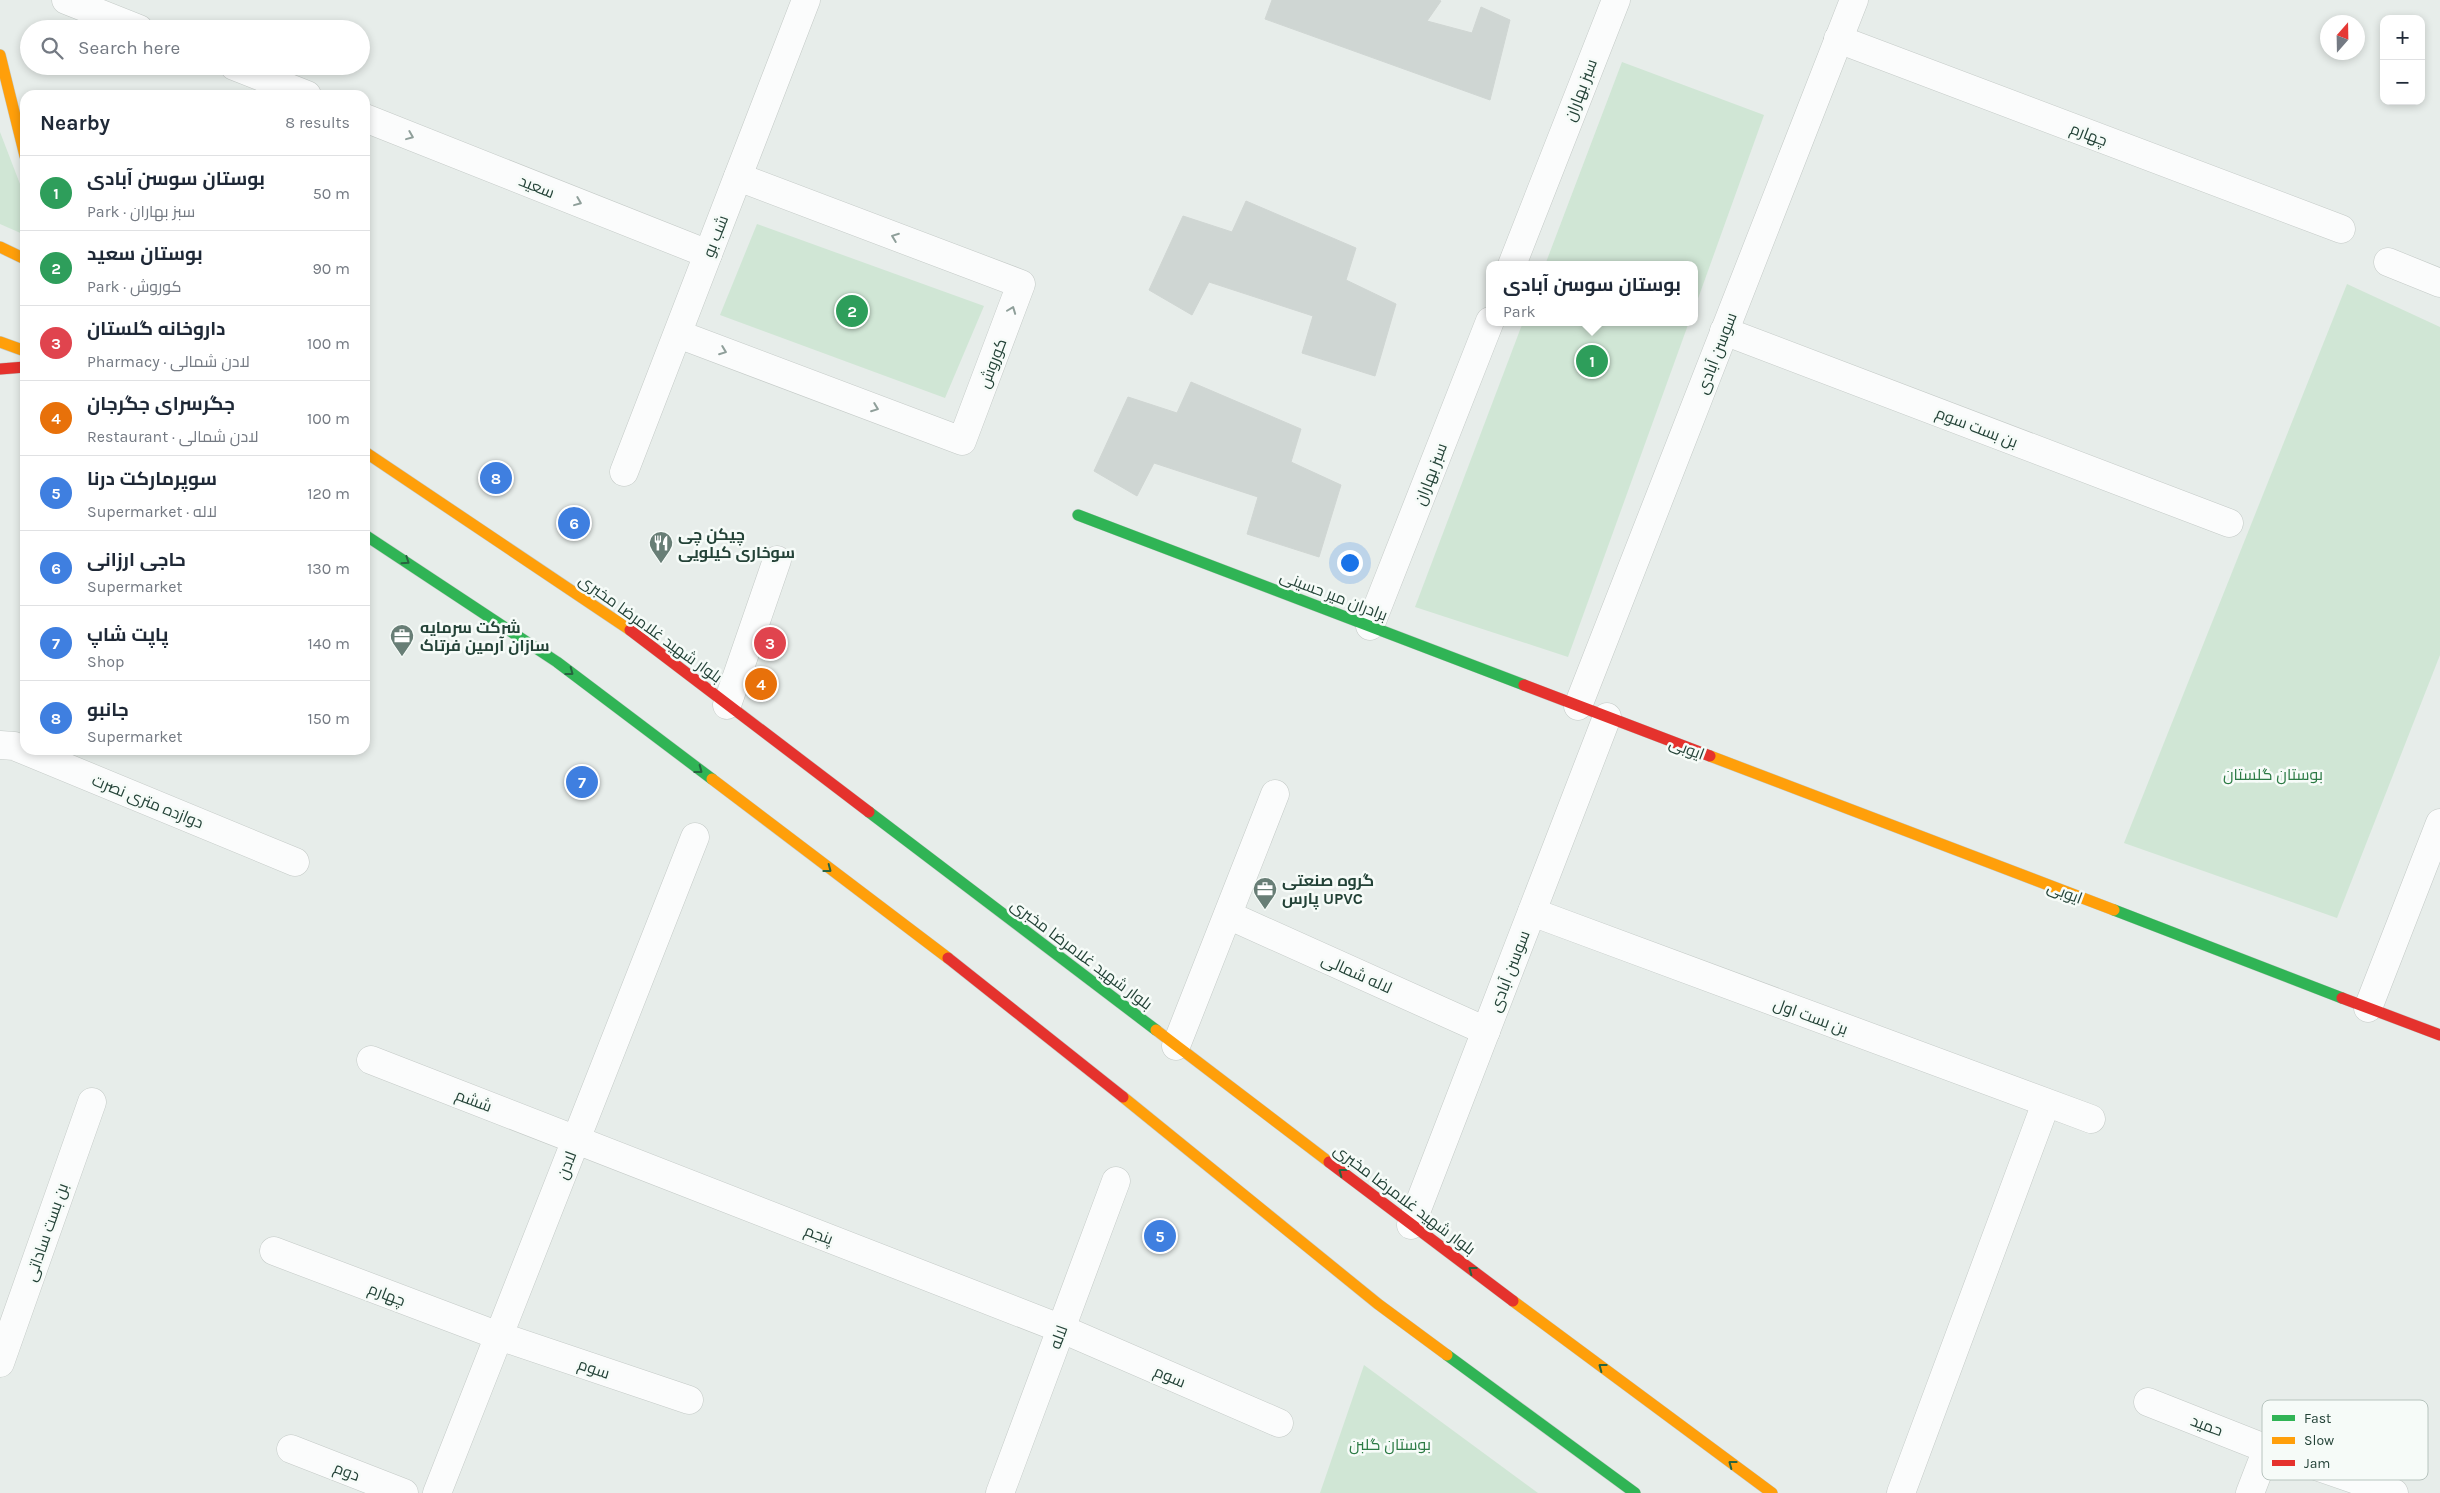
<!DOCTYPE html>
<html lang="en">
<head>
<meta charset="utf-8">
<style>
	body { margin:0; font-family:Karla,Cairo,sans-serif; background:#f6f6f7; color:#1f2937 }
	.controls { position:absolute; right:15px; top:15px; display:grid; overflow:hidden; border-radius:10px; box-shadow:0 2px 8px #0003 }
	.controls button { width:45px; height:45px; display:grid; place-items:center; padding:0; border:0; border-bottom:1px solid #e0e1e3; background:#fff; color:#1f2937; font:25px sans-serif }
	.compass { position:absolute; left:2320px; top:15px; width:45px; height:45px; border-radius:50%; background:#fff; box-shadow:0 2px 8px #0003; rotate:20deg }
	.you { position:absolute; left:1349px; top:562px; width:18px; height:18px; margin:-12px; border:4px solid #fff; border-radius:50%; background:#1a73e8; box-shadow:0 0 0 8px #1a73e833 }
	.badge { display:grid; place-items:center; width:32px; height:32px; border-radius:50%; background:#0b8043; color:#fff; font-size:16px; font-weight:700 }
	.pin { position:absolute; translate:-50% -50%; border:2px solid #fff; box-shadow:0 1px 5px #0006 }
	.popup { position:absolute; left:1486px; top:261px; width:212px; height:65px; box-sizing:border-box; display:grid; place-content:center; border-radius:10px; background:#fff; filter:drop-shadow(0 1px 4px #0005); font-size:16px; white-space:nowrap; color:#747a83 }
	.popup b { font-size:19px; color:#1f2937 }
	.popup::after { content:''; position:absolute; left:50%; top:100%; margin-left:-10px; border:10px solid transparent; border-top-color:#fff }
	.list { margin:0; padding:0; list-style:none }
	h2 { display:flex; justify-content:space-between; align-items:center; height:65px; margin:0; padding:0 20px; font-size:21px }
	h2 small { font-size:16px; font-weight:400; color:#747a83 }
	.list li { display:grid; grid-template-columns:32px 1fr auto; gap:15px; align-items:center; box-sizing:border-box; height:75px; padding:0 20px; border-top:1px solid #e0e1e3 }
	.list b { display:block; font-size:19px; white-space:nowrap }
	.list p { margin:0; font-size:16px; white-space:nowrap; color:#747a83 }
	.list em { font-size:16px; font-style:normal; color:#747a83 }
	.icon { flex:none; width:28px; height:28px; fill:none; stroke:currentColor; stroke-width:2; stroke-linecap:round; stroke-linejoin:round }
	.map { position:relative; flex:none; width:2440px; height:1493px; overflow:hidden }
	.search { position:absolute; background:#fff; box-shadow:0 2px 8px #0003; left:20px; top:20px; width:350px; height:55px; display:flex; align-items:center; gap:12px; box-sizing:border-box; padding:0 18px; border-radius:28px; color:#747a83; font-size:19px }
	.panel { position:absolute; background:#fff; box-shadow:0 2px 8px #0003; left:20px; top:90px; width:350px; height:665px; border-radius:15px }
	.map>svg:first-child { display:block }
</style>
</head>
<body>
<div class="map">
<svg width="2440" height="1493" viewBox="0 0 2440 1493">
	<rect width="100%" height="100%" fill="#e7edea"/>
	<g fill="#d0e6d5">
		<path d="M 1622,62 L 1764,115 L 1695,307 L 1694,265 L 1545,265 Z"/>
		<path d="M 0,132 L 25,197 L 25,235 L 0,224 Z"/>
		<path d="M 757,224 L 984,306 L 945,398 L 720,315 Z"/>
		<path d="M 2347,284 L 2440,327 L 2440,655 L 2337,918 L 2124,843 Z"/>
		<path d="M 1523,322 L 1689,322 L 1568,657 L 1415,607 Z"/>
		<path d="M 1364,1365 L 1538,1493 L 1320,1493 Z"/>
	</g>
	<g fill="#cfd6d3" stroke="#d0d6d3">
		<path d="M 1272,0 L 1439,0 L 1441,1 L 1427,21 L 1472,33 L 1481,7 L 1510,20 L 1490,100 L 1265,19 Z"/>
		<path d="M 1246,201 L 1356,248 L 1346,280 L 1396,304 L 1375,376 L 1302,353 L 1313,316 L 1209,282 L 1192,315 L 1149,290 L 1183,216 L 1232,232 Z"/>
		<path d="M 1191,382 L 1301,429 L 1291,462 L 1341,485 L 1319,557 L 1247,534 L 1258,497 L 1154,463 L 1137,496 L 1094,471 L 1128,397 L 1177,413 Z"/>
	</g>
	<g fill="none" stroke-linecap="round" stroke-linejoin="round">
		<g stroke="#c4cac7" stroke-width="29">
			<g id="street">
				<path d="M 66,0 L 139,29"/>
				<path d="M 1838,39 L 2341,229"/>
				<path d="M 234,66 L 307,95"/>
				<path d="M 365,118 L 708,254"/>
				<path d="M 2388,262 L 2440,283"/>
				<path d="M 1512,265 L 1616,0"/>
				<path d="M 1724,331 L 2229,523"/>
				<path d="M 678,334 L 962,441 L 1021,284 L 738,177"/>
				<path d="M 624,472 L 806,0"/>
				<path d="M 1370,626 L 1490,321"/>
				<path d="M 727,705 L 777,560"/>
				<path d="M 1578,706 L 1854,0"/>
				<path d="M 0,745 L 14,746 L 295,862"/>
				<path d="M 1532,912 L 2091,1119"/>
				<path d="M 1228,915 L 1486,1031"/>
				<path d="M 2368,1008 L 2440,823"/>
				<path d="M 1176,1046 L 1275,794"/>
				<path d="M 371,1060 L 1062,1329 L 1279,1423"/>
				<path d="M 1411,1225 L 1607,717"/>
				<path d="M 274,1251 L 499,1336 L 689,1400"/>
				<path d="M 0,1363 L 92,1102"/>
				<path d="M 2148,1402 L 2267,1449 L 2394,1493"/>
				<path d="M 291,1449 L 404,1493"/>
				<path d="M 437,1493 L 695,837"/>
				<path d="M 1000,1493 L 1116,1181"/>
				<path d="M 1901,1493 L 2046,1103"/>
				<path d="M 2250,1493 L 2267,1449"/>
			</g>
		</g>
		<g stroke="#c3cac7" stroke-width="12">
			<g id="fast">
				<path d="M 1078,515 L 1524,685"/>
				<path d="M 365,535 L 557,662 L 712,779"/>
				<path d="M 869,812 L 1156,1030"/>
				<path d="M 2114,910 L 2342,998"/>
				<path d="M 1447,1355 L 1635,1493"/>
			</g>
		</g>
		<g stroke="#c3cac7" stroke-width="12">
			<g id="slow">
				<path d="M 0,55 L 25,156"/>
				<path d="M 0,247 L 25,259"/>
				<path d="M 0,342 L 25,351"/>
				<path d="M 365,452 L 630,630"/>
				<path d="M 1710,756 L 2114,910"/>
				<path d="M 712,779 L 948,958"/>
				<path d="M 1156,1030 L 1329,1162"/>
				<path d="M 1123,1097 L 1378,1304 L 1447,1355"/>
				<path d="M 1513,1301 L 1772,1493"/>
			</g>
		</g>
		<g stroke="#c3cac7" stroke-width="12">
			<g id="jam">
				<path d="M 0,369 L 25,367"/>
				<path d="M 630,630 L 869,812"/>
				<path d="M 1524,685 L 1710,756"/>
				<path d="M 948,958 L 1123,1097"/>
				<path d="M 2342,998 L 2440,1035"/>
				<path d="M 1329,1162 L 1513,1301"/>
			</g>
		</g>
		<use href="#street" stroke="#fbfcfc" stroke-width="28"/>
		<use href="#fast" stroke="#30b455" stroke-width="11"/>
		<use href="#slow" stroke="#ff9f0a" stroke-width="11"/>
		<use href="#jam" stroke="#e5322d" stroke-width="11"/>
	</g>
	<defs><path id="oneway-chevron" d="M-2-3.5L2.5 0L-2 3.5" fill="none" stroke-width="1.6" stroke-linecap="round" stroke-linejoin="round" transform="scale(1.25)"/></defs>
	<g stroke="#8f9f9a">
		<use href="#oneway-chevron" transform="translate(410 136) rotate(22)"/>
		<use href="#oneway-chevron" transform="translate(578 202) rotate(22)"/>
		<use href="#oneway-chevron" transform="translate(895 237) rotate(-159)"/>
		<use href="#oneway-chevron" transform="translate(1012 310) rotate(-69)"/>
		<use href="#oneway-chevron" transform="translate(723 351) rotate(21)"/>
		<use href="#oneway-chevron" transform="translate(875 408) rotate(21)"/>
	</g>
	<g stroke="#276440">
		<use href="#oneway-chevron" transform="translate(406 561) rotate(34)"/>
		<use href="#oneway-chevron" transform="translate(570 672) rotate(37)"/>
		<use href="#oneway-chevron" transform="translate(699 770) rotate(37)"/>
		<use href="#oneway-chevron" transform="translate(828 869) rotate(37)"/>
		<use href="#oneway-chevron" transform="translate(1342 1172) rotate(-143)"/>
		<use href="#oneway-chevron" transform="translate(1472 1270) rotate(-143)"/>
		<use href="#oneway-chevron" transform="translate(1602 1367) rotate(-143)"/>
		<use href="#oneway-chevron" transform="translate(1732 1464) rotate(-143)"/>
	</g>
	<defs>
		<g id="restaurant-pin" transform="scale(1.25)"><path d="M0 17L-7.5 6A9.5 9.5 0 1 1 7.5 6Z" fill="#687e76" stroke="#f6fbf8"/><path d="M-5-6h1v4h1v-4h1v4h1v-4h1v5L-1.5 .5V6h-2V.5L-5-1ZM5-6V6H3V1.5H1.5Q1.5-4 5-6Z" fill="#fff"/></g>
		<g id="office-pin" transform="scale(1.25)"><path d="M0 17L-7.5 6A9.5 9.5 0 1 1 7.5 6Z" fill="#687e76" stroke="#f6fbf8"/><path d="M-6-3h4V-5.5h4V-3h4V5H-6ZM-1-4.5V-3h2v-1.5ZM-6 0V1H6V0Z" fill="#fff"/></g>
	</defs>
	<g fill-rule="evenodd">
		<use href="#restaurant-pin" x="661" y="543"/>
		<use href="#office-pin" x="402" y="636"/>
		<use href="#office-pin" x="1265" y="889"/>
	</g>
	<g text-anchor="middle" stroke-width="5" stroke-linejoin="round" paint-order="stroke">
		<g font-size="16" fill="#234237" stroke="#f6fbf8">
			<text transform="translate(1580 90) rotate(-69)" y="6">سبز بهاران</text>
			<text transform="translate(2089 134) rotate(21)" y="6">چهارم</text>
			<text transform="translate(537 186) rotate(22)" y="6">سعید</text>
			<text transform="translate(715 236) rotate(-69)" y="6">شب بو</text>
			<text transform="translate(1716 353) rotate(-69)" y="6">سوسن آبادی</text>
			<text transform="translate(992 363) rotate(-69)" y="6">کوروش</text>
			<text transform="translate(1977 427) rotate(21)" y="6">بن بست سوم</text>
			<text transform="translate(1430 474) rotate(-69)" y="6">سبز بهاران</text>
			<text transform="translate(1334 595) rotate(21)" y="6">برادران میر حسینی</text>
			<text transform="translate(651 628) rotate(36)" y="6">بلوار شهید غلامرضا مخبری</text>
			<text transform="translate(1687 748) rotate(21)" y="6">ایوبی</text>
			<text transform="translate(148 801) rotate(22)" y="6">دوازده متری نصرت</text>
			<text transform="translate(2065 892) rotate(21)" y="6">ایوبی</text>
			<text transform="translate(1082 954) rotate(37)" y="6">بلوار شهید غلامرضا مخبری</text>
			<text transform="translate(1509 971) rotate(-69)" y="6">سوسن آبادی</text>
			<text transform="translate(1357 973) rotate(24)" y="6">لاله شمالی</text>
			<text transform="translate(1811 1016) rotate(20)" y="6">بن بست اول</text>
			<text transform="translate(474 1100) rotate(21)" y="6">ششم</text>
			<text transform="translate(566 1165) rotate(-69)" y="6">لادن</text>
			<text transform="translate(1405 1199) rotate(37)" y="6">بلوار شهید غلامرضا مخبری</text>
			<text transform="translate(46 1232) rotate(-71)" y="6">بن بست ساداتی</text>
			<text transform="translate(819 1234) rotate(21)" y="6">پنجم</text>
			<text transform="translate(387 1294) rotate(21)" y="6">چهارم</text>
			<text transform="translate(1058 1337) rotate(-70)" y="6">لاله</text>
			<text transform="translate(594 1368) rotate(19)" y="6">سوم</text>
			<text transform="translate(1170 1376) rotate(23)" y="6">سوم</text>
			<text transform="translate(2207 1425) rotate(21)" y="6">حمید</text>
			<text transform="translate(347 1471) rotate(21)" y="6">دوم</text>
		</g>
		<g font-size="16" font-weight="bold" fill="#234237" stroke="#f6fbf8" text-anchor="start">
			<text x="678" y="540">چیکن چی<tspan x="678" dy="18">سوخاری کیلویی</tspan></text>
			<text x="420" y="633">شرکت سرمایه<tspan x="420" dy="18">سازان آرمین فرتاک</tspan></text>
			<text x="1282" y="886">گروه صنعتی<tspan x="1282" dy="18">پارس UPVC</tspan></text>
		</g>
		<g font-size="16" fill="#2b7a44" stroke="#f6fbf8">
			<text x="2273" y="780">بوستان گلستان</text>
			<text x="1390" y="1450">بوستان گلبن</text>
		</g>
	</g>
	<rect x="2262" y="1400" width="166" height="80" rx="8" fill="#f6fbf8" stroke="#b7c4be" stroke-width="1"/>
	<rect x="2272" y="1415" width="23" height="6" fill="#30b455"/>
	<rect x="2272" y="1437" width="23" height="7" fill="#ff9f0a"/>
	<rect x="2272" y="1460" width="23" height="6" fill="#e5322d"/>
	<g font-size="14" fill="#234237">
		<text x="2304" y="1423">Fast</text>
		<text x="2304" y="1445">Slow</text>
		<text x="2304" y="1468">Jam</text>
	</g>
</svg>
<div class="controls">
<button>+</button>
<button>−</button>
</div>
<svg class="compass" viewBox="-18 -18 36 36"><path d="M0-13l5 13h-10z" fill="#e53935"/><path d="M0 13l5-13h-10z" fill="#747a83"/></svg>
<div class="you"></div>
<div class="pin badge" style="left:1592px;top:361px;background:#2e9e5b">1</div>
<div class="popup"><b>بوستان سوسن آبادی</b>Park</div>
<div class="pin badge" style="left:852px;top:311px;background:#2e9e5b">2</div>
<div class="pin badge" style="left:770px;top:643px;background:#e0444e">3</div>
<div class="pin badge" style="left:761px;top:684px;background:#e8710a">4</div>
<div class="pin badge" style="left:1160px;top:1236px;background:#3f7fe0">5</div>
<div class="pin badge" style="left:574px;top:523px;background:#3f7fe0">6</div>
<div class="pin badge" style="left:582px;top:782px;background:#3f7fe0">7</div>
<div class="pin badge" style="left:496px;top:478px;background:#3f7fe0">8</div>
<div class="search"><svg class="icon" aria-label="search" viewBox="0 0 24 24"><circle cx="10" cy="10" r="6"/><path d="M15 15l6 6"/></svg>Search here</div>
<section class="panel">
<h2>Nearby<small>8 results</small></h2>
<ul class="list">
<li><span class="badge" style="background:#2e9e5b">1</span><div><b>بوستان سوسن آبادی</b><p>Park · سبز بهاران</p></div><em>50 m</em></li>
<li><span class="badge" style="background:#2e9e5b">2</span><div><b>بوستان سعید</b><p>Park · کوروش</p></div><em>90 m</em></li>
<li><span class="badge" style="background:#e0444e">3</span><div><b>داروخانه گلستان</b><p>Pharmacy · لادن شمالی</p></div><em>100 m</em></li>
<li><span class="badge" style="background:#e8710a">4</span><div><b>جگرسرای جگرجان</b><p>Restaurant · لادن شمالی</p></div><em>100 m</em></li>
<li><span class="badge" style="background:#3f7fe0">5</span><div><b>سوپرمارکت درنا</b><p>Supermarket · لاله</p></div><em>120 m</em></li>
<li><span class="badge" style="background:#3f7fe0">6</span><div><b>حاجی ارزانی</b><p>Supermarket</p></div><em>130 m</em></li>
<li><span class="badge" style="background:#3f7fe0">7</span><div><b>پاپت شاپ</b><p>Shop</p></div><em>140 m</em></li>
<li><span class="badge" style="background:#3f7fe0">8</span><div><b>جانبو</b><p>Supermarket</p></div><em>150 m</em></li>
</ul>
</section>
</div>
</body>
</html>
